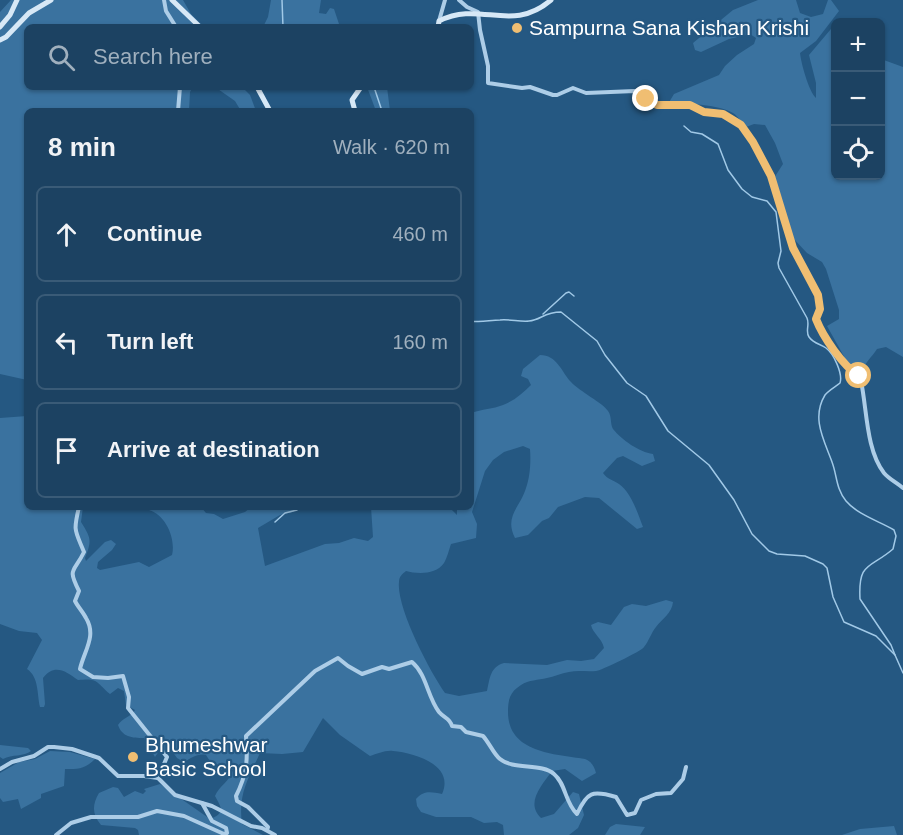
<!DOCTYPE html>
<html lang="en">
<head>
<meta charset="utf-8">
<style>
	body { margin:0; font-family:Helvetica,sans-serif; background:#254968; color:#f1f3f6 }
	.controls { position:absolute; right:18px; top:18px; display:grid; overflow:hidden; border-radius:9px; box-shadow:0 2px 4px #0004 }
	.controls button { width:54px; height:54px; display:grid; place-items:center; padding:0; border:0; border-bottom:2px solid #3a5b77; background:#1c4262; color:#f1f3f6; font:30px sans-serif }
	.stop { position:absolute; width:18px; height:18px; margin:-14px; border:4px solid #f0be72; border-radius:50%; background:#fff }
	.stop.end { background:#f0be72; border-color:#fff; box-shadow:0 2px 6px #0008 }
	.list { margin:0; padding:0; list-style:none }
	h2 { display:flex; justify-content:space-between; align-items:center; height:78px; margin:0; padding:0 24px; font-size:26px }
	h2 small { font-size:20px; font-weight:400; color:#a0b0be }
	.list li { display:grid; grid-template-columns:39px 1fr auto; gap:18px; align-items:center; box-sizing:border-box; height:96px; margin:0 12px 12px; padding:0 12px; border:2px solid #3a5b77; border-radius:9px }
	.list b { display:block; font-size:22px; white-space:nowrap }
	.list em { font-size:20px; font-style:normal; color:#a0b0be }
	.icon { flex:none; width:33px; height:33px; fill:none; stroke:currentColor; stroke-width:2; stroke-linecap:round; stroke-linejoin:round }
	.map { position:relative; flex:none; width:903px; height:835px; overflow:hidden }
	.search { position:absolute; background:#1c4262; box-shadow:0 2px 4px #0004; left:24px; top:24px; width:450px; height:66px; display:flex; align-items:center; gap:15px; box-sizing:border-box; padding:0 21px; border-radius:9px; color:#a0b0be; font-size:22px }
	.panel { position:absolute; background:#1c4262; box-shadow:0 2px 4px #0004; left:24px; top:108px; width:450px; height:402px; border-radius:9px }
	.map>svg:first-child { display:block }
</style>
</head>
<body>
<div class="map">
<svg width="903" height="835" viewBox="0 0 903 835">
	<rect width="100%" height="100%" fill="#255882"/>
	<g fill="#3a729f">
		<path d="M 11,0 L 183,0 L 191,14 L 204,27 L 27,27 L 27,87 L 193,87 L 190,92 L 189,111 L 27,111 L 27,380 L 0,374 L 0,12 Z"/>
		<path d="M 271,0 L 321,0 L 319,13 L 326,14 L 330,8 L 334,9 L 340,27 L 263,27 L 268,17 Z"/>
		<path d="M 758,0 L 796,0 L 800,13 L 811,17 L 823,14 L 828,0 L 831,0 L 839,11 L 816,41 L 800,53 C 801,63 809,92 816,98 L 816,83 L 809,55 L 836,23 L 836,176 L 880,176 L 881,59 L 903,67 L 903,357 L 886,347 L 877,349 C 872,357 863,364 862,374 L 851,369 L 827,326 L 839,319 L 839,310 L 826,269 L 822,262 L 807,253 L 792,237 L 774,178 L 783,164 L 775,143 L 765,125 L 754,124 L 746,127 C 742,123 738,116 733,113 C 718,104 685,103 668,104 L 674,94 L 719,75 L 725,66 L 737,55 L 754,44 L 756,38 L 750,34 L 729,39 L 701,52 L 695,50 L 693,43 L 733,10 Z"/>
		<path d="M 215,87 L 242,87 L 250,95 L 256,111 L 241,111 L 235,101 Z"/>
		<path d="M 367,87 L 387,87 L 390,111 L 376,111 Z"/>
		<path d="M 540,355 C 557,355 561,371 571,382 C 579,391 603,403 608,411 C 612,416 610,424 613,429 C 622,440 639,452 653,454 L 655,461 L 642,466 L 623,456 L 617,458 L 603,473 C 608,480 612,479 619,484 C 631,492 638,514 643,527 L 637,529 L 599,498 L 585,497 L 558,507 L 549,518 L 542,521 L 528,535 L 515,538 C 504,516 520,508 526,488 C 530,477 531,462 530,449 L 523,446 L 504,452 L 493,460 L 485,471 L 472,512 L 477,524 L 476,538 L 451,544 C 449,550 447,558 444,563 C 436,575 417,574 406,571 C 402,574 399,577 399,582 C 396,607 430,672 445,693 L 459,696 L 487,691 C 490,678 490,667 504,663 L 547,665 L 567,660 L 581,661 L 594,659 L 604,648 C 602,638 593,634 591,625 L 598,622 L 611,625 L 624,607 L 632,604 L 646,606 L 666,600 L 673,602 C 672,613 662,619 656,627 C 651,633 649,641 644,647 C 642,651 600,671 596,671 C 587,672 578,670 569,672 C 561,673 554,677 547,678 C 538,680 529,680 521,685 C 510,692 508,699 508,712 C 508,753 555,754 585,759 C 592,762 594,766 596,773 L 582,781 L 565,769 L 552,771 C 542,785 525,803 541,818 L 554,814 L 573,792 L 579,794 L 584,815 L 578,828 L 569,835 L 504,835 L 503,825 L 497,822 L 484,823 L 471,817 L 436,817 L 421,812 L 417,806 L 416,799 C 424,790 431,792 442,794 C 455,765 415,753 393,751 C 385,750 377,754 370,756 L 340,735 L 323,718 L 303,752 L 282,754 L 260,753 C 248,779 238,794 242,824 L 263,835 L 139,835 L 138,830 L 135,828 L 101,825 C 92,814 92,805 99,793 L 113,787 L 118,788 L 124,797 L 135,791 L 143,794 L 146,791 L 144,789 L 160,784 L 210,819 C 226,813 221,807 215,796 C 219,786 230,781 233,770 L 227,767 L 217,772 L 206,755 C 197,753 192,758 184,762 L 177,758 L 172,751 L 168,751 L 166,756 L 159,751 L 155,757 L 144,738 C 132,738 122,737 118,725 C 122,718 131,717 135,710 L 126,705 L 124,691 L 118,688 L 110,694 C 95,681 98,678 78,680 C 66,671 54,663 43,678 L 45,704 L 44,707 L 40,707 C 37,694 39,677 27,669 L 42,640 L 37,633 L 19,631 L 0,624 L 0,418 L 27,416 L 27,507 L 83,507 L 81,522 C 91,538 92,540 85,558 L 86,561 L 105,542 L 111,540 L 116,544 L 112,550 L 98,562 L 97,568 L 100,570 L 139,562 L 149,567 L 172,555 C 176,539 166,515 149,510 C 144,508 139,510 134,510 L 129,507 L 201,507 L 206,513 L 214,514 L 223,519 L 245,512 L 251,507 L 300,507 L 293,512 L 280,515 L 258,528 L 265,566 L 325,544 L 339,543 L 354,538 L 368,541 L 373,537 L 371,507 L 449,507 L 457,515 L 457,507 L 471,507 L 471,413 C 482,409 493,409 503,405 C 514,401 523,393 531,385 L 528,379 L 521,376 L 523,369 Z"/>
		<path d="M 0,745 L 28,748 L 31,751 C 24,757 12,754 3,759 L 0,757 Z"/>
		<path d="M 50,751 L 70,752 L 95,759 C 85,769 79,769 65,769 L 64,786 L 41,794 L 41,798 L 21,809 L 18,799 L 3,802 L 0,798 L 0,773 L 19,762 L 35,759 Z"/>
		<path d="M 616,824 L 645,827 L 640,835 L 605,835 L 610,827 Z"/>
		<path d="M 894,826 L 897,835 L 842,835 L 860,829 Z"/>
	</g>
	<g fill="none" stroke-linecap="round" stroke-linejoin="round">
		<g stroke="#a1c9e7" stroke-width="1.5">
			<path d="M 282,0 L 283,27"/>
			<path d="M 374,87 L 382,111"/>
			<path d="M 684,126 L 691,132 L 702,134 L 718,144 L 728,170 L 742,189 L 752,197 L 767,201 L 776,212 L 781,251 L 778,263 L 779,268 L 807,318 C 810,325 805,331 809,337 C 813,343 820,344 826,348 C 834,354 843,374 840,383 C 835,387 829,390 825,395 C 811,418 824,440 832,462 C 837,475 836,489 846,501 C 858,515 879,521 894,530 L 896,536 L 893,549 C 870,569 858,561 860,599 L 891,645 L 895,655"/>
			<path d="M 543,314 L 566,293 L 569,292 L 574,296"/>
			<path d="M 471,321 C 481,323 490,320 500,320 C 510,319 520,322 529,321 C 541,320 544,312 561,312 L 597,341 L 605,355 L 627,383 L 646,396 L 668,431 L 709,465 L 734,500 L 752,534 L 769,551 L 777,554 L 805,556 L 823,564 L 827,568 L 833,597 L 844,622 L 876,636 L 895,655 L 903,673"/>
			<path d="M 275,522 L 285,513 L 297,510 L 297,507"/>
		</g>
		<g stroke="#adcde7" stroke-width="4">
			<path d="M 164,0 L 166,11 L 176,27"/>
			<path d="M 459,0 L 467,7 L 478,12 L 480,30 L 488,66 L 488,83 L 522,88 L 530,87 L 553,95 L 557,95 L 573,88 L 586,93 L 635,91 L 653,105 L 690,105 L 704,112 L 723,114 L 741,125 L 753,142 L 771,176 L 793,247 L 818,295 L 820,309 L 816,319 C 822,334 837,356 848,368 C 852,373 858,375 861,381 C 867,409 866,450 884,473 C 889,479 897,483 903,488"/>
			<path d="M 439,21 L 445,0"/>
			<path d="M 178,111 L 180,87"/>
			<path d="M 79,507 C 73,532 75,530 84,552 C 74,573 67,567 79,591 L 75,601 C 78,607 83,612 86,618 C 97,636 84,651 80,669 L 93,677 L 108,678 L 123,676 L 129,697 L 128,708 L 167,757 L 158,778"/>
			<path d="M 0,769 L 12,762 L 34,756 L 48,747 L 54,747 L 72,749 L 99,758 L 118,776 L 144,776 L 158,778 L 175,795 L 212,806 L 251,826 L 262,828 L 275,835"/>
			<path d="M 267,830 L 268,827 L 248,807 L 237,801 L 236,796 C 247,774 248,760 246,736 L 315,671 L 338,658 L 348,666 L 362,674 L 382,667 L 389,669 L 412,662 C 427,675 427,696 439,712 C 444,718 450,718 452,726 L 461,727 L 466,732 L 483,736 C 488,741 495,756 500,759 C 513,770 542,763 554,774 C 566,784 565,803 577,814 C 587,792 592,790 616,797 L 627,815 L 635,813 L 641,800 L 656,794 L 671,793 L 683,779 L 686,767"/>
			<path d="M 56,835 L 71,823 L 91,817 L 138,817 L 157,811 L 184,816 L 224,834 L 227,833 L 226,828 L 212,821 L 202,803"/>
		</g>
		<g stroke="#d7e8f6" stroke-width="5">
			<path d="M 172,0 L 200,27"/>
			<path d="M 0,27 L 10,15 L 17,0"/>
			<path d="M 438,27 L 439,21 C 481,0 511,34 551,0"/>
			<path d="M 0,40 L 6,37 L 29,13 L 51,0"/>
			<path d="M 257,87 L 270,111"/>
			<path d="M 355,111 L 352,100 L 361,87"/>
		</g>
	</g>
	<g fill="none" stroke-linecap="round" stroke-linejoin="round">
		<path stroke="#f0be72" stroke-width="8" d="M 646,99 L 657,105 L 690,105 L 704,112 L 723,114 L 741,125 L 753,142 L 771,176 L 793,248 L 818,295 L 820,309 L 816,319 C 823,337 843,366 859,376"/>
	</g>
	<g fill="#f0be72" stroke="#255882" stroke-width="2">
		<circle cx="517" cy="28" r="6"/>
		<circle cx="133" cy="757" r="6"/>
	</g>
	<g text-anchor="middle" stroke-width="4.5" stroke-linejoin="round" paint-order="stroke">
		<g font-size="21" fill="#fff" stroke="#255882" text-anchor="start">
			<text x="529" y="35">Sampurna Sana Kishan Krishi</text>
			<text x="145" y="752">Bhumeshwar<tspan x="145" dy="24">Basic School</tspan></text>
		</g>
	</g>
</svg>
<div class="controls">
<button>+</button>
<button>−</button>
<button><svg class="icon" aria-label="locate" viewBox="0 0 24 24"><circle cx="12" cy="12" r="6"/><path d="M12 2v4M12 18v4M2 12h4M18 12h4"/></svg></button>
</div>
<div class="stop" style="left:859px;top:376px"></div>
<div class="stop end" style="left:646px;top:99px"></div>
<div class="search"><svg class="icon" aria-label="search" viewBox="0 0 24 24"><circle cx="10" cy="10" r="6"/><path d="M15 15l6 6"/></svg>Search here</div>
<section class="panel">
<h2>8 min<small>Walk · 620 m</small></h2>
<ul class="list">
<li><svg class="icon" aria-label="ahead" viewBox="0 0 24 24"><path d="M12 20V5M6 11l6-6 6 6"/></svg><div><b>Continue</b></div><em>460 m</em></li>
<li><svg class="icon" aria-label="left" viewBox="0 0 24 24"><path d="M17 20v-9H6M10 6l-5 5 5 5"/></svg><div><b>Turn left</b></div><em>160 m</em></li>
<li><svg class="icon" aria-label="arrive" viewBox="0 0 24 24"><path d="M6 21V4h12l-3 4 3 4H6"/></svg><div><b>Arrive at destination</b></div></li>
</ul>
</section>
</div>
</body>
</html>
